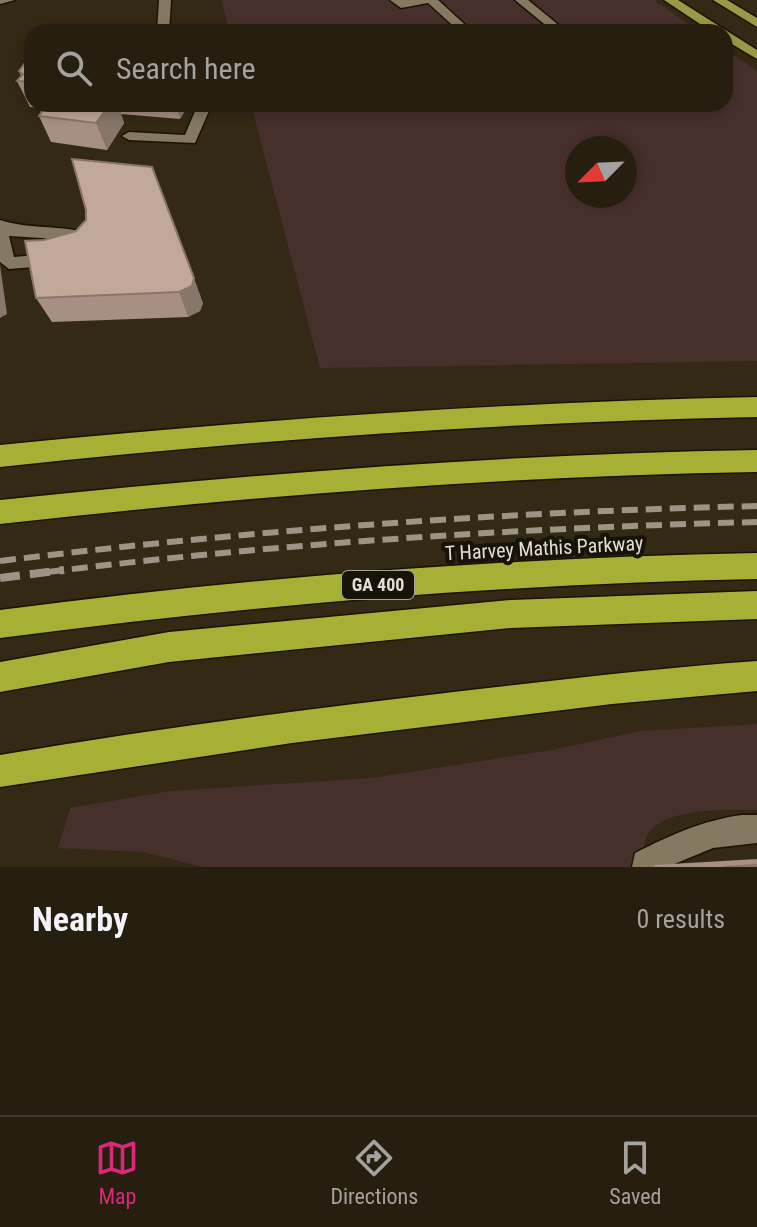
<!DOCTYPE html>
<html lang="en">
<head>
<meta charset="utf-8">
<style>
	body { margin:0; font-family:"Roboto Condensed",sans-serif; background:#322c1d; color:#f1f3f6 }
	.compass { position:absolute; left:565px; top:136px; width:72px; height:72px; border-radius:50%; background:#261f0f; box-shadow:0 4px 12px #0003; rotate:246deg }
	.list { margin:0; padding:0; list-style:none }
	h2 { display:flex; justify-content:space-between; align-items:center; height:104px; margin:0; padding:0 32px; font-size:34px }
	h2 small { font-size:26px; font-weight:400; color:#a4a29e }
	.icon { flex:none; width:44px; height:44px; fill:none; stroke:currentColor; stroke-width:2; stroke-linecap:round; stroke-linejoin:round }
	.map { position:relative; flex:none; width:757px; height:867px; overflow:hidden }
	.search { position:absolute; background:#261f0f; box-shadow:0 4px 12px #0003; left:24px; right:24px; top:24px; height:88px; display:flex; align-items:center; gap:20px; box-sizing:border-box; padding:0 28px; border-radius:24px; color:#a4a29e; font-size:30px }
	.sheet { height:248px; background:#261f0f }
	nav { display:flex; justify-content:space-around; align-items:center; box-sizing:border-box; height:112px; border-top:2px solid #423d2f; background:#261f0f; font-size:22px; color:#a4a29e }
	nav a { display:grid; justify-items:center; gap:4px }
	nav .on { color:#db2777 }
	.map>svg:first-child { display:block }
</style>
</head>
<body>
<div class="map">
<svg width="757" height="867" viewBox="0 0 757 867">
	<rect width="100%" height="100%" fill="#332914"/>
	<g fill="#472f2c" fill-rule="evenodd">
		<path d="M 221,0 L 654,0 L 700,32 L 230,32 Z"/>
		<path d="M 725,49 L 757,71 L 757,361 L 320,368 L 251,104 L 725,104 ZM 625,148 L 625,196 L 577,196 L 577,148 Z"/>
		<path d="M 757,724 L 757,810 C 728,810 655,806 645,841 C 643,849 644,859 643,867 L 203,867 L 144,852 L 58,848 L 70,808 L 170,791 L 372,778 L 552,750 L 641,731 Z"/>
	</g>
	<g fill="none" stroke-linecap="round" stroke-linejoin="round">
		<g stroke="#1b1200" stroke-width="3">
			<g id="minor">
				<path d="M 0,0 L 15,0 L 0,4 Z"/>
				<path d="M 159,0 L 171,0 L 169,32 L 157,32 Z"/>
				<path d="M 390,0 L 438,0 L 473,32 L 460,32 L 428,3 L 401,8 Z"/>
				<path d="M 515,0 L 528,0 L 567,32 L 554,32 Z"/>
				<path d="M 198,104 L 212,104 L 195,143 L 129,140 L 122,136 L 129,132 L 185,135 Z"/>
				<path d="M 0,220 C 26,229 59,225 88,233 L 90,237 L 83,255 L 60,265 L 9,269 L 0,262 ZM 9,236 L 73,240 L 70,247 L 57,253 L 14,257 Z"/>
				<path d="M 742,815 L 757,815 L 757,843 L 713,848 L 667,867 L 632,867 L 635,853 C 669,836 703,820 742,815 Z"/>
			</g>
		</g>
		<g stroke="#1b1200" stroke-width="3">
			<g id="major">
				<path d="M 664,0 L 678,0 L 757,50 L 757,59 L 725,40 L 725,32 L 712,32 Z"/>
				<path d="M 713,0 L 727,0 L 757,18 L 757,27 Z"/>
			</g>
		</g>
		<g stroke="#1b1200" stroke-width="3">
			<g id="highway">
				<path d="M 757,397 L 757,417 C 504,422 252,440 0,467 L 0,445 C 252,420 504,402 757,397 Z"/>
				<path d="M 757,450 L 757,472 C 504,476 252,496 0,524 L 0,500 C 252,474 504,454 757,450 Z"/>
				<path d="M 757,553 L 757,579 C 503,584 252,605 0,638 L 0,610 C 252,577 503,558 757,553 Z"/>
				<path d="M 757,591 L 757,619 L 511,628 L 169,662 L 0,692 L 0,662 L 169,632 L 511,600 Z"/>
				<path d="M 757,661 L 757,691 L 612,704 L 292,743 L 0,787 L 0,755 C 153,729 307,709 462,691 C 560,680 658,668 757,661 Z"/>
			</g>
		</g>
		<use href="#minor" fill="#857961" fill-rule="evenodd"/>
		<use href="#major" fill="#989a47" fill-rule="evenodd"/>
		<use href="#highway" fill="#a5b035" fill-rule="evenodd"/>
		<g stroke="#9c9484" stroke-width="6" stroke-dasharray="16 8" stroke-linecap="butt">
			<path d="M 0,561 C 252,530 503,512 757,506"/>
			<path d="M 48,572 C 284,543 520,528 757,522"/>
		</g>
		<path stroke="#9c9484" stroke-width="8" stroke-dasharray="20 10" stroke-linecap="butt" d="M 0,578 L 64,570"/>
	</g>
	<g fill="#a79083">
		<path d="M 32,59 L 32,104 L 189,104 L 180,119 L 121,114 L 124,123 L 107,150 L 51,142 L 39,116 L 44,108 L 30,107 L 17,81 L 21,76 L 19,71 Z"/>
		<path d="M 76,231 L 203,303 L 200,311 L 188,317 L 52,322 L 36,298 L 44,240 Z"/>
		<path d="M 757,859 L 757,867 L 655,867 L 654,865 Z"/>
	</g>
	<g fill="#88766a">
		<path d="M 110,104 L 118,104 L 124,123 L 107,150 L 96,123 Z"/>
		<path d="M 176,104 L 189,104 L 180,119 Z"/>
		<path d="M 0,265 L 7,314 L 0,318 Z"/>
		<path d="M 194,278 L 203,303 L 200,311 L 188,317 L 179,292 Z"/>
	</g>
	<g fill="#c2a898" stroke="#88766a" stroke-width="2">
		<path d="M 28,59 L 32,59 L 32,82 L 17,81 L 23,74 L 19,71 Z"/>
		<path d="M 47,104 L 110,104 L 96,123 L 39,116 Z"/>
		<path d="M 72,159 L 152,167 L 194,278 L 192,286 L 179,292 L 36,298 L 25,241 L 44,240 L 76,231 L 86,220 L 86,210 Z"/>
		<path d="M 757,865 L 757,867 L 723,867 Z"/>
	</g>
	<g text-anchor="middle" stroke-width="8" stroke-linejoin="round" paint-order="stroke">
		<rect fill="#171309" stroke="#a6a094" stroke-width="2" x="342" y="571" width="72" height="28" rx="6"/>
		<g font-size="18" font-weight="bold" fill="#e4ddd0">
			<text x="378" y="591">GA 400</text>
		</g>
		<g font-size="20" fill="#e4ddd0" stroke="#171309">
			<text transform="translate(544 548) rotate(-3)" y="7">T Harvey Mathis Parkway</text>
		</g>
	</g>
</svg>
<svg class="compass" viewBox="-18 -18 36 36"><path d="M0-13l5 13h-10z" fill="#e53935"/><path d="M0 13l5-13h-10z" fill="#a4a29e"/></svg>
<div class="search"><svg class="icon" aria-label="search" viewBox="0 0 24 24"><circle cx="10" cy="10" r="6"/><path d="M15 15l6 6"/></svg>Search here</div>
</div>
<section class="sheet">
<h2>Nearby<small>0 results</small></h2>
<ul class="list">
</ul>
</section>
<nav>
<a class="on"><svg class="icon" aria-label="map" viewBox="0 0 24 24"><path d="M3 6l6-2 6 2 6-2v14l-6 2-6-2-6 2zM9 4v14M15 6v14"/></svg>Map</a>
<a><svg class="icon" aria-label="directions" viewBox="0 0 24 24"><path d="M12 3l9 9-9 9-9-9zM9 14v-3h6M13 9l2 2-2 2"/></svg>Directions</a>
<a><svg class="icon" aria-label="saved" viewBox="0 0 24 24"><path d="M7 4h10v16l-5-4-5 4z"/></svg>Saved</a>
</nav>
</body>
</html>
